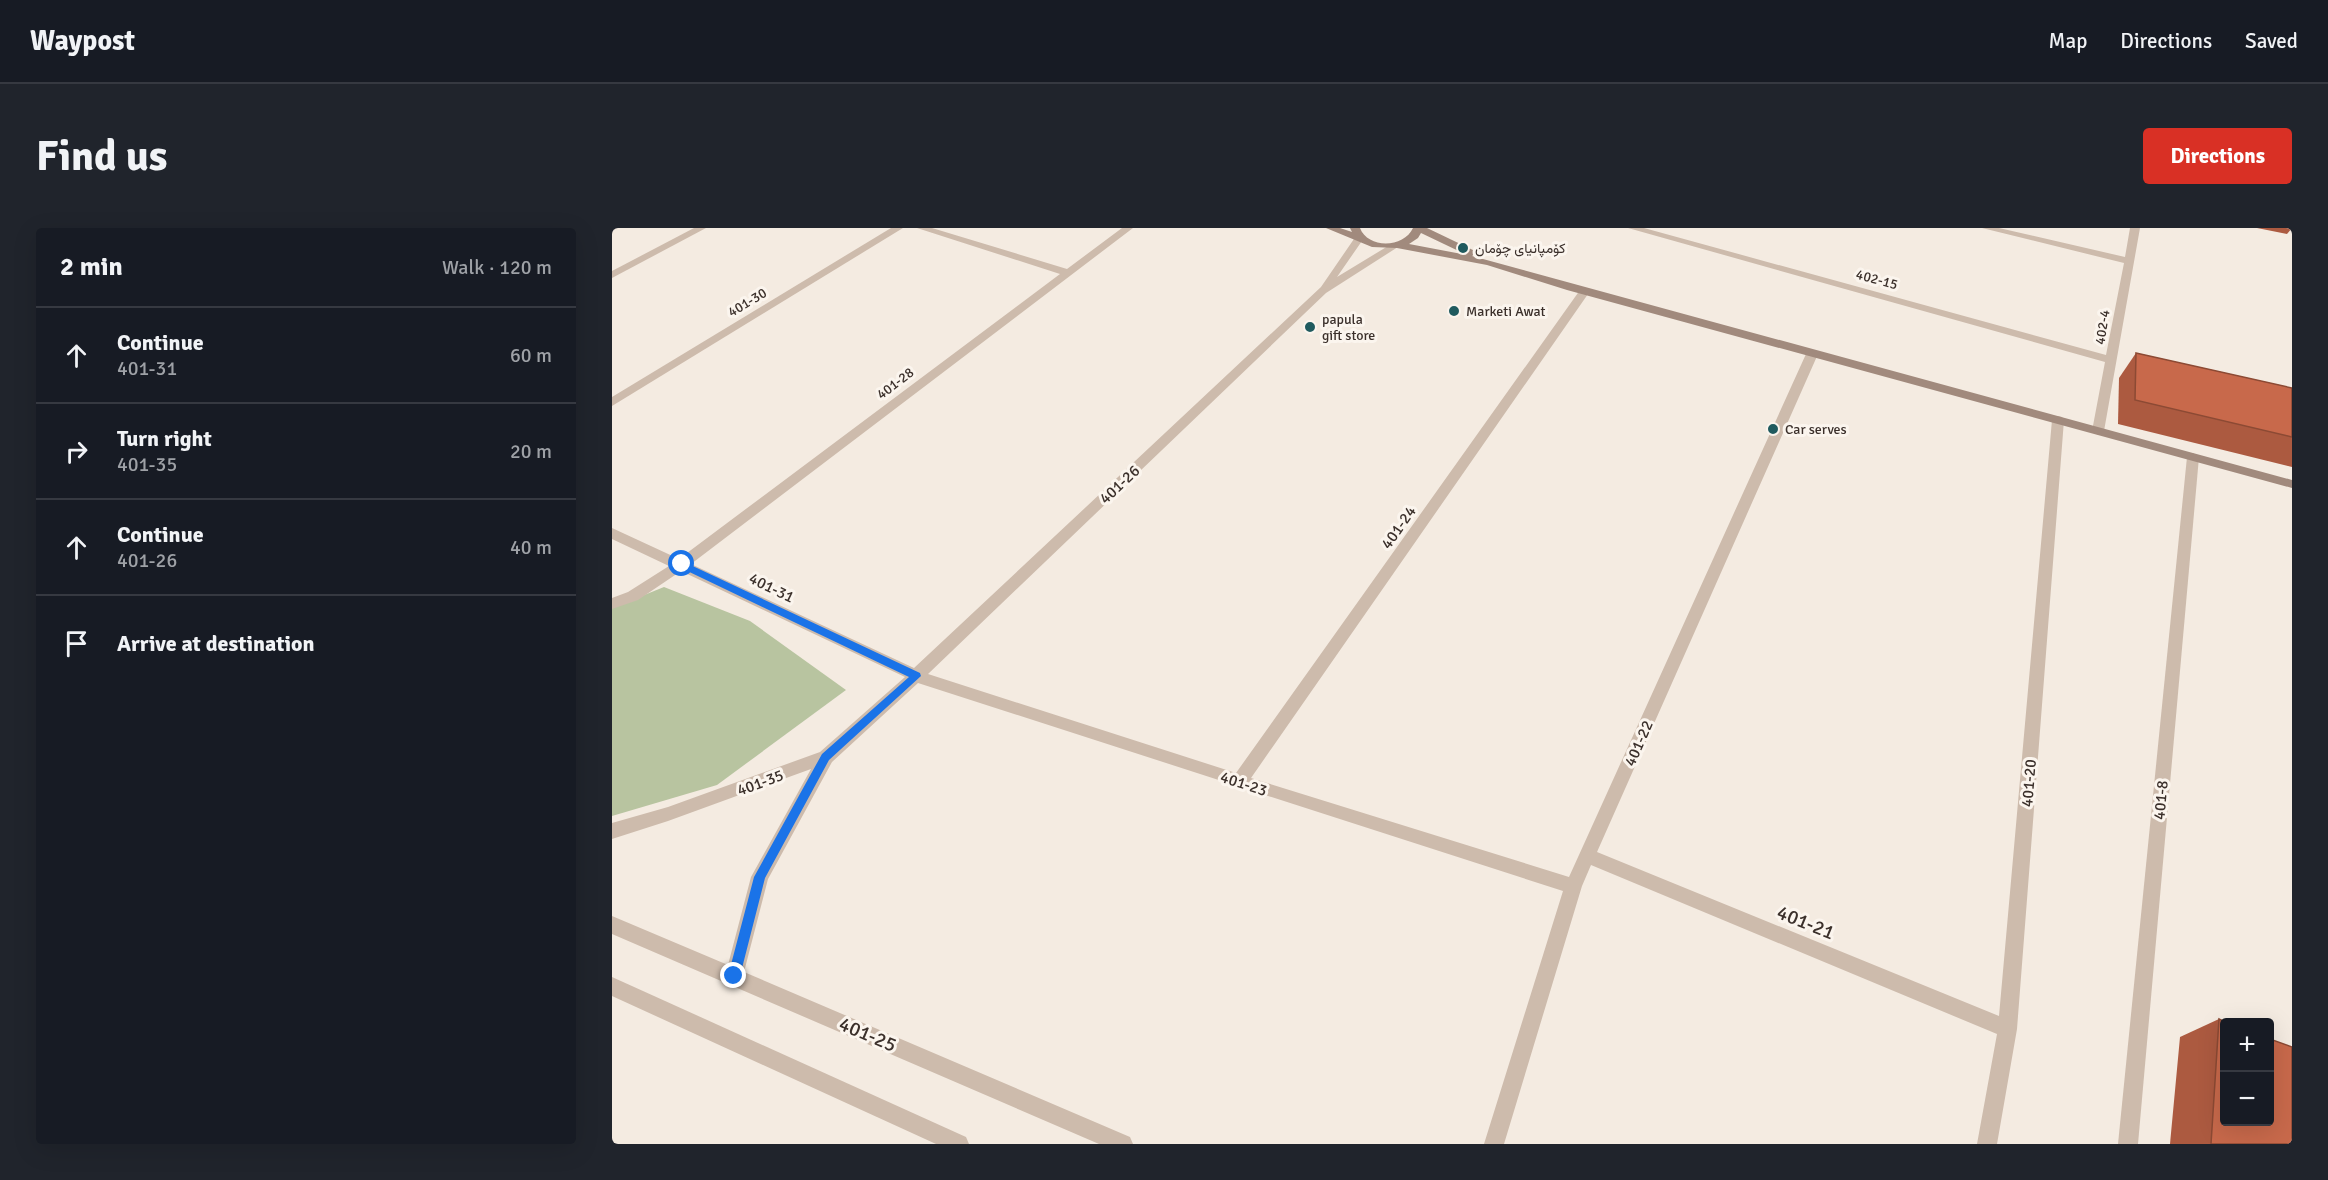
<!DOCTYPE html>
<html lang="en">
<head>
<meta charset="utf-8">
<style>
	body { margin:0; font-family:Signika,Vazirmatn,sans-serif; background:#20242c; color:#f1f3f6 }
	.controls { position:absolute; right:18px; bottom:18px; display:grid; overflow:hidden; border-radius:6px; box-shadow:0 6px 24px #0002 }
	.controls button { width:54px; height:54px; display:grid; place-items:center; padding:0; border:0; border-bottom:2px solid #363941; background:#171b24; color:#f1f3f6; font:30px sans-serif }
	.stop { position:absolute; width:18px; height:18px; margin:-14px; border:4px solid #1a73e8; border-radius:50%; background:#fff }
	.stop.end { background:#1a73e8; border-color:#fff; box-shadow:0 2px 6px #0008 }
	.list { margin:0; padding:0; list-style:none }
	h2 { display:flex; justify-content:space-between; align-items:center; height:78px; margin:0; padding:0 24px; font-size:26px }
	h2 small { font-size:20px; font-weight:400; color:#9ea1a6 }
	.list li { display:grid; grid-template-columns:39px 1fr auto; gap:18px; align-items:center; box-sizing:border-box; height:96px; padding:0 24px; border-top:2px solid #363941 }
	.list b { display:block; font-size:22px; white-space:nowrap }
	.list p { margin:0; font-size:20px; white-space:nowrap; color:#9ea1a6 }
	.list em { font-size:20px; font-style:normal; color:#9ea1a6 }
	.icon { flex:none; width:33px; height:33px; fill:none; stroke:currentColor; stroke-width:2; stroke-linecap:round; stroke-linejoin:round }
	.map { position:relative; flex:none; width:1680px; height:916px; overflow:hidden; border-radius:6px }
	header { display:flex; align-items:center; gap:36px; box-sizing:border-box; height:84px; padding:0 30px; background:#171b24; border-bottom:2px solid #363941 }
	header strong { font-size:28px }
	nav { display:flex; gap:33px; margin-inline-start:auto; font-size:21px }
	.intro { display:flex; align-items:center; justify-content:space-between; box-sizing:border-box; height:144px; padding:0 36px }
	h1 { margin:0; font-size:42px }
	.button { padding:15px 27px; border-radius:6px; background:#d93025; color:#fff; font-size:21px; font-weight:700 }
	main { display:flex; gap:36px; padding:0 36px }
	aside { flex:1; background:#171b24; border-radius:6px; box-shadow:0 6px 24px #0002 }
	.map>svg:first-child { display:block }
</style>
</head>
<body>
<header>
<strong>Waypost</strong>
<nav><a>Map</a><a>Directions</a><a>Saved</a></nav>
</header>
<div class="intro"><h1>Find us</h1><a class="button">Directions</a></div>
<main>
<aside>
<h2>2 min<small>Walk · 120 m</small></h2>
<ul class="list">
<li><svg class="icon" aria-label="ahead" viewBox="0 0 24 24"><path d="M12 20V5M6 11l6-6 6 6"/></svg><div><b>Continue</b><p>401-31</p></div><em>60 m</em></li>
<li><svg class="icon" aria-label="right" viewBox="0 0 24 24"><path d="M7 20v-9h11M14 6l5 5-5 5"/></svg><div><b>Turn right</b><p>401-35</p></div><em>20 m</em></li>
<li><svg class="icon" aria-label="ahead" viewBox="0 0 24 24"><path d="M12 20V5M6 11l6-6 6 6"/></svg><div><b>Continue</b><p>401-26</p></div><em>40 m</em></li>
<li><svg class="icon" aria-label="arrive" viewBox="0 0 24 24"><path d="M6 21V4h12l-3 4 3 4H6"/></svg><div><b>Arrive at destination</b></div></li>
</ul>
</aside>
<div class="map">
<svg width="1680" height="916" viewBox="0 0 1680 916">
	<rect width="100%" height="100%" fill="#f4ebe1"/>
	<path fill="#b8c4a0" d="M 52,359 L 138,393 L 234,462 L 105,557 L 0,588 L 0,380 Z"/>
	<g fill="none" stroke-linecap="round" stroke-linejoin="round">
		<g fill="#cdbbac" fill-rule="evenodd">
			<path d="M 82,0 L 94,0 L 0,50 L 0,43 Z"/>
			<path d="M 279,0 L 291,0 L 0,178 L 0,169 Z"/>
			<path d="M 305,0 L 320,0 L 455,41 L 510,0 L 521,0 L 79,336 L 302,440 L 709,59 L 744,8 L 752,10 L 725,49 L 781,15 L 789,17 L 714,65 L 316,446 L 624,545 L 968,62 L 976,62 L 976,66 L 639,550 L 957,649 L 1194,126 L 1196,124 L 1204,124 L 1206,126 L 985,624 L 1387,788 L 1440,192 L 1446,188 L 1450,189 L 1452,192 L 1405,801 L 1385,916 L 1365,916 L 1385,806 L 979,637 L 970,658 L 892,916 L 872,916 L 951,663 L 306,455 L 220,534 L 156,651 L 132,744 L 518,909 L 521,916 L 487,916 L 0,706 L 0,688 L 116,737 L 139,649 L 199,541 L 56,593 L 0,611 L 0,595 L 56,579 L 208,524 L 293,449 L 69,343 L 26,372 L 0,381 L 0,370 L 16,364 L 57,338 L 0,311 L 0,300 L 67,331 L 448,46 Z"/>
			<path d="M 1016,0 L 1032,0 L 1494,127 L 1512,35 L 1370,0 L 1387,0 L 1513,29 L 1518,0 L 1528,0 L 1492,203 L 1486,207 L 1480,203 L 1493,134 Z"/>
			<path d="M 1581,225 L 1587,229 L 1526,916 L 1506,916 L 1575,229 Z"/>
			<path d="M 0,749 L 354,909 L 357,916 L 324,916 L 0,768 Z"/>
		</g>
		<path fill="#a18a7d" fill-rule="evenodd" d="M 714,0 L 728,0 L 740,4 L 738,0 L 748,0 C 756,21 792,20 801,0 L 815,0 L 863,23 L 864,25 L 860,28 L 1680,252 L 1680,260 L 955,62 L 875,37 L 785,20 L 760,19 ZM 809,5 L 855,27 L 797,16 L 806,10 Z"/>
	</g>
	<g fill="#ac5a40">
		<path d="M 1645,0 L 1680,0 L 1675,6 Z"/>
		<path d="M 1524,125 L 1680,160 L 1680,239 L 1506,196 L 1507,150 Z"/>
		<path d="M 1607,791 L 1680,916 L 1558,916 L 1568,809 Z"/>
	</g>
	<g fill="#c8694b" stroke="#8c4a34" stroke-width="1.5">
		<path d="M 1524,125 L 1680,160 L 1680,209 L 1523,172 Z"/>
		<path d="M 1607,791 L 1615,795 L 1612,795 L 1612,894 L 1658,894 L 1658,811 L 1680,819 L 1680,916 L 1599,916 Z"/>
	</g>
	<path fill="#1a73e8" d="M 70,333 L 308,445 L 309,448 L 217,532 L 153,650 L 128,748 L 122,754 L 116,748 L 142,649 L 210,526 L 297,449 L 67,339 L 66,336 Z"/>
	<g fill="#1f5a5e" stroke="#fbf5ee" stroke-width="2">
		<circle cx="851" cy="20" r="6"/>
		<circle cx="842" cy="83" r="6"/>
		<circle cx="698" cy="99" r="6"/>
		<circle cx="1161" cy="201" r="6"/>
	</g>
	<g text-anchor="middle" stroke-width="6" stroke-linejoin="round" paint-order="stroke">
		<g font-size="14" fill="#3b302b" stroke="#fbf5ee" text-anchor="start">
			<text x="863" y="25">کۆمپانیای چۆمان</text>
			<text x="854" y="88">Marketi Awat</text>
			<text x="710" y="96">papula<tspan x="710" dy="16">gift store</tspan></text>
			<text x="1173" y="206">Car serves</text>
		</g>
		<g font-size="14" fill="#3b302b" stroke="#fbf5ee">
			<text transform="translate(1265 51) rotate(15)" y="5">402-15</text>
			<text transform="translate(135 74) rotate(-31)" y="5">401-30</text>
			<text transform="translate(1490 99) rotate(-81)" y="5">402-4</text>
			<text transform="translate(283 155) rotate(-37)" y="5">401-28</text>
		</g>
		<g font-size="16" fill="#3b302b" stroke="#fbf5ee">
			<text transform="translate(507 256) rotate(-43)" y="6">401-26</text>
			<text transform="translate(786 299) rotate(-55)" y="6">401-24</text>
			<text transform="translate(160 359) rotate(26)" y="6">401-31</text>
			<text transform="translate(1026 515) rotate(-66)" y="6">401-22</text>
			<text transform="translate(148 554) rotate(-20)" y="6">401-35</text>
			<text transform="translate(632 555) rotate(18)" y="6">401-23</text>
			<text transform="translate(1416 555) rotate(-85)" y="6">401-20</text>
			<text transform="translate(1548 572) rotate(-85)" y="6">401-8</text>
		</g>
		<g font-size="20" fill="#3b302b" stroke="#fbf5ee">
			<text transform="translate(1194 694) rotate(22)" y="7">401-21</text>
			<text transform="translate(256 806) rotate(23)" y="7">401-25</text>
		</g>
	</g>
</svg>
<div class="controls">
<button>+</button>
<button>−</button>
</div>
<div class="stop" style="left:70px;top:336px"></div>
<div class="stop end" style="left:122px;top:748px"></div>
</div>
</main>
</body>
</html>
